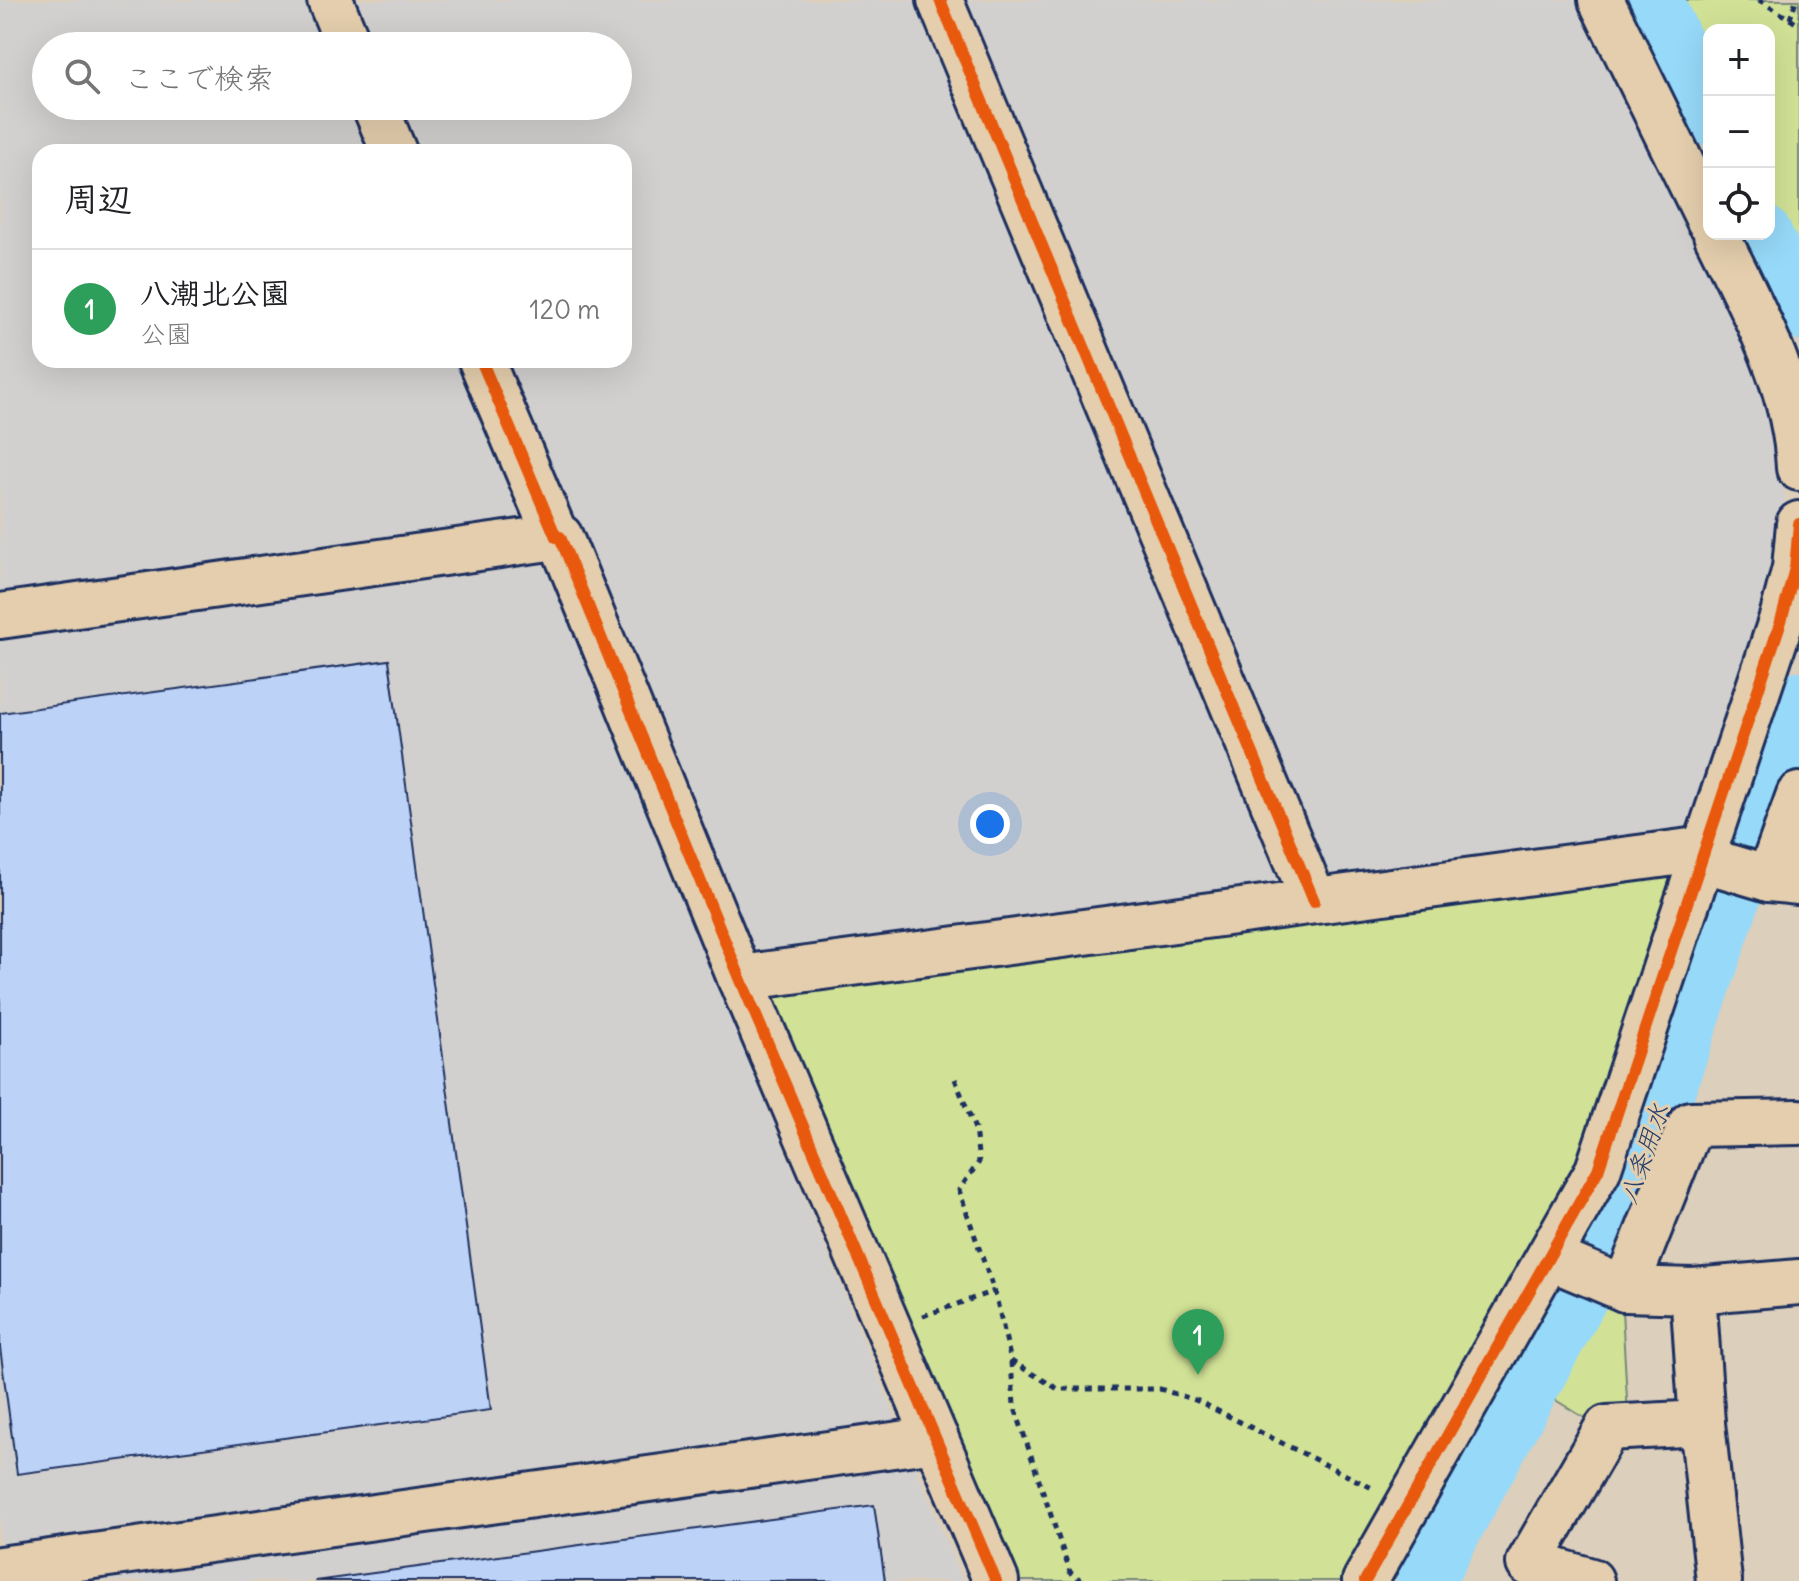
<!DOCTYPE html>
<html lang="ja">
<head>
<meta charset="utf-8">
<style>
	body { margin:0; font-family:Delius,"Klee One",sans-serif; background:#f2f2f2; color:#202124 }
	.controls { position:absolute; right:24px; top:24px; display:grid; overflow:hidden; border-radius:16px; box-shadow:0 8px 32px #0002 }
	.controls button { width:72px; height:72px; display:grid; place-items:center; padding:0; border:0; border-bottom:2px solid #e0e0e0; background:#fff; color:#202124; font:40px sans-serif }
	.you { position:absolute; left:990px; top:824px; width:28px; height:28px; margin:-20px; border:6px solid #fff; border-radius:50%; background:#1a73e8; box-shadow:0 0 0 12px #1a73e833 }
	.badge { display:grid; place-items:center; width:52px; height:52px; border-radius:50%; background:#1a73e8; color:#fff; font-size:26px; font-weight:700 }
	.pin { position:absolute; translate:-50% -66px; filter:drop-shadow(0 2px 4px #0008) }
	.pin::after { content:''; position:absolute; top:42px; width:28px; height:24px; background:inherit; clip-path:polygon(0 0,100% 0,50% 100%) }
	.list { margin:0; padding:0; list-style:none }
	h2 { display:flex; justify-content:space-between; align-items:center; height:104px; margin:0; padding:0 32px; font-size:34px }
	h2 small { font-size:26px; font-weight:400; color:#757577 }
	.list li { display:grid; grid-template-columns:52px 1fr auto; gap:24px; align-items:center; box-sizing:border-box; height:120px; padding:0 32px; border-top:2px solid #e0e0e0 }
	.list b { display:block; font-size:30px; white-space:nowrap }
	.list p { margin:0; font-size:26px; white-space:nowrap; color:#757577 }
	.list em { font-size:26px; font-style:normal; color:#757577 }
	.icon { flex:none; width:44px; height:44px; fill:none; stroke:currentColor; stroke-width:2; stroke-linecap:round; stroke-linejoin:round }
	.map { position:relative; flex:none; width:1799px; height:1581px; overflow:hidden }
	.search { position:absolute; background:#fff; box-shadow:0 8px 32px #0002; left:32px; top:32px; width:600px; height:88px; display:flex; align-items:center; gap:20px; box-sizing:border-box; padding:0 28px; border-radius:44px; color:#757577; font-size:30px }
	.panel { position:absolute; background:#fff; box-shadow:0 8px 32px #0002; left:32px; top:144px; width:600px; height:224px; border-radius:24px }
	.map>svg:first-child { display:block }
</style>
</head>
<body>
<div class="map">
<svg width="1799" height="1581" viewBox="0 0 1799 1581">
	<rect width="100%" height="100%" fill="#dccfbc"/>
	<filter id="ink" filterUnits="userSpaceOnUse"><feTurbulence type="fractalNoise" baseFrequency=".0125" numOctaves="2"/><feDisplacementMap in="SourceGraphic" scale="16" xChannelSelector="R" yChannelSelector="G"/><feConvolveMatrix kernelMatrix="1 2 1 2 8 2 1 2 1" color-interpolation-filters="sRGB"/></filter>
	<g filter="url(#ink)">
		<path fill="#d2d0ce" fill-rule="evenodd" d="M 0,0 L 1585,0 L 1767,366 L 1783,435 L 1785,526 L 1775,588 L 1696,836 L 774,953 L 755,949 L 708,963 L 962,1581 L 0,1581 ZM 46,46 L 618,46 L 618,106 L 46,106 ZM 40,152 L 624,152 L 624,360 L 40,360 Z"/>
		<g fill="#d1e296" stroke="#76887a" stroke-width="2">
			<path d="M 1663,0 L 1799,0 L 1799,290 L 1769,226 L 1769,30 L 1709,30 L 1709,96 Z"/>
			<path d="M 1688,865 L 1584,1169 L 1370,1581 L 1008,1581 L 748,984 Z"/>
			<path d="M 1591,1281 L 1621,1293 L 1629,1434 L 1609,1433 L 1536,1388 Z"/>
		</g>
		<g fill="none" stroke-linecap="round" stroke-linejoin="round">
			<g stroke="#97d9f9" stroke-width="58">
				<path d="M 1654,0 L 1709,117"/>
				<path d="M 1763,234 L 1799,311"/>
				<path d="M 1425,1581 L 1624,1214 L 1799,700"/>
			</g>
		</g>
		<g fill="#bcd2f7" stroke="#1b2f5e" stroke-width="2">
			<path d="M 389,660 L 491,1410 L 17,1474 L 0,1348 L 0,713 Z"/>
			<path d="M 874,1505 L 885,1581 L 315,1581 Z"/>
		</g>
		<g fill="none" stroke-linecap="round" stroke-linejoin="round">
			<g stroke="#1b2f5e" stroke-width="50">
				<g id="minor">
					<path d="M 330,0 L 349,46"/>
					<path d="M 940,0 L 1314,901"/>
					<path d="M 1601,0 L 1709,220"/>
					<path d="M 375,106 L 394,152"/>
					<path d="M 1716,234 C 1752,308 1795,383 1799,468"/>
					<path d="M 481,360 L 556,537 L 560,537 L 740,978 L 996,1581"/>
					<path d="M 0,616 L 556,537"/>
					<path d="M 1702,859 L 1769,879 L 1799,882"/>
					<path d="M 1769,879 L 1799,795"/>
					<path d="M 740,978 L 1705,849"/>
					<path d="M 1549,1257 L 1625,1289 L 1693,1291 L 1799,1282"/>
					<path d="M 1625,1289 L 1691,1124 L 1799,1122"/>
					<path d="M 1693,1291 L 1702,1423 L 1719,1581"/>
					<path d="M 0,1569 L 936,1439"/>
					<path d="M 1365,1581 L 1598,1170 L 1782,618 L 1795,568 L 1799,524"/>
					<path d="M 1591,1581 L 1529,1563 L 1607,1428 L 1702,1423"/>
				</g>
			</g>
			<g stroke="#1b2f5e" stroke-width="5" stroke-dasharray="6 6" stroke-linecap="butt">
				<path d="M 1759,0 L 1790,19 L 1796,0"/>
				<path d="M 1790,19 L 1799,25"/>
				<path d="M 955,1079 L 975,1129 L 979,1162 L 959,1190 L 996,1297 L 1011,1361 L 1058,1389 L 1160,1389 L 1198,1401 L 1374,1489"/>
				<path d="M 923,1316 L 994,1291"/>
				<path d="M 1011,1362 L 1014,1405 L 1070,1572 L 1082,1581"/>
			</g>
			<use href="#minor" stroke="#e4cead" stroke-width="44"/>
			<g stroke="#e4cead" stroke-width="17">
				<g id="cycleway">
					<path d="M 940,0 L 1314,901"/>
					<path d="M 481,360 L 556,537 L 560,537 L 740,978 L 996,1581"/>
					<path d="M 1365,1581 L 1598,1170 L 1782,618 L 1795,568 L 1799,524"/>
				</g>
			</g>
			<use href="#cycleway" stroke="#e8590c" stroke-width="12"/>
		</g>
	</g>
	<g text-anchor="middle" stroke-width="6" stroke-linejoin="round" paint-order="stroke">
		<g font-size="26" font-style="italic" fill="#27406e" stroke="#e4cead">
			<text transform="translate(1644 1154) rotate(-71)" y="9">八条用水</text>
		</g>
	</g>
</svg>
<div class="controls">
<button>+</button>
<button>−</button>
<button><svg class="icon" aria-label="locate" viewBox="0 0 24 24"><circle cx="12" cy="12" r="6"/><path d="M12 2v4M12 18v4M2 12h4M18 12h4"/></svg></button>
</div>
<div class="you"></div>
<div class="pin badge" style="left:1198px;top:1375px;background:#2e9e5b">1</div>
<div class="search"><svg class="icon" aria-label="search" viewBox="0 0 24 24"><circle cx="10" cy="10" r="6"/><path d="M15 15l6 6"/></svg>ここで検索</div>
<section class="panel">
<h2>周辺<small></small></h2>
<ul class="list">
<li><span class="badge" style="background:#2e9e5b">1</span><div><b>八潮北公園</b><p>公園</p></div><em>120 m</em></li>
</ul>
</section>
</div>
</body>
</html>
